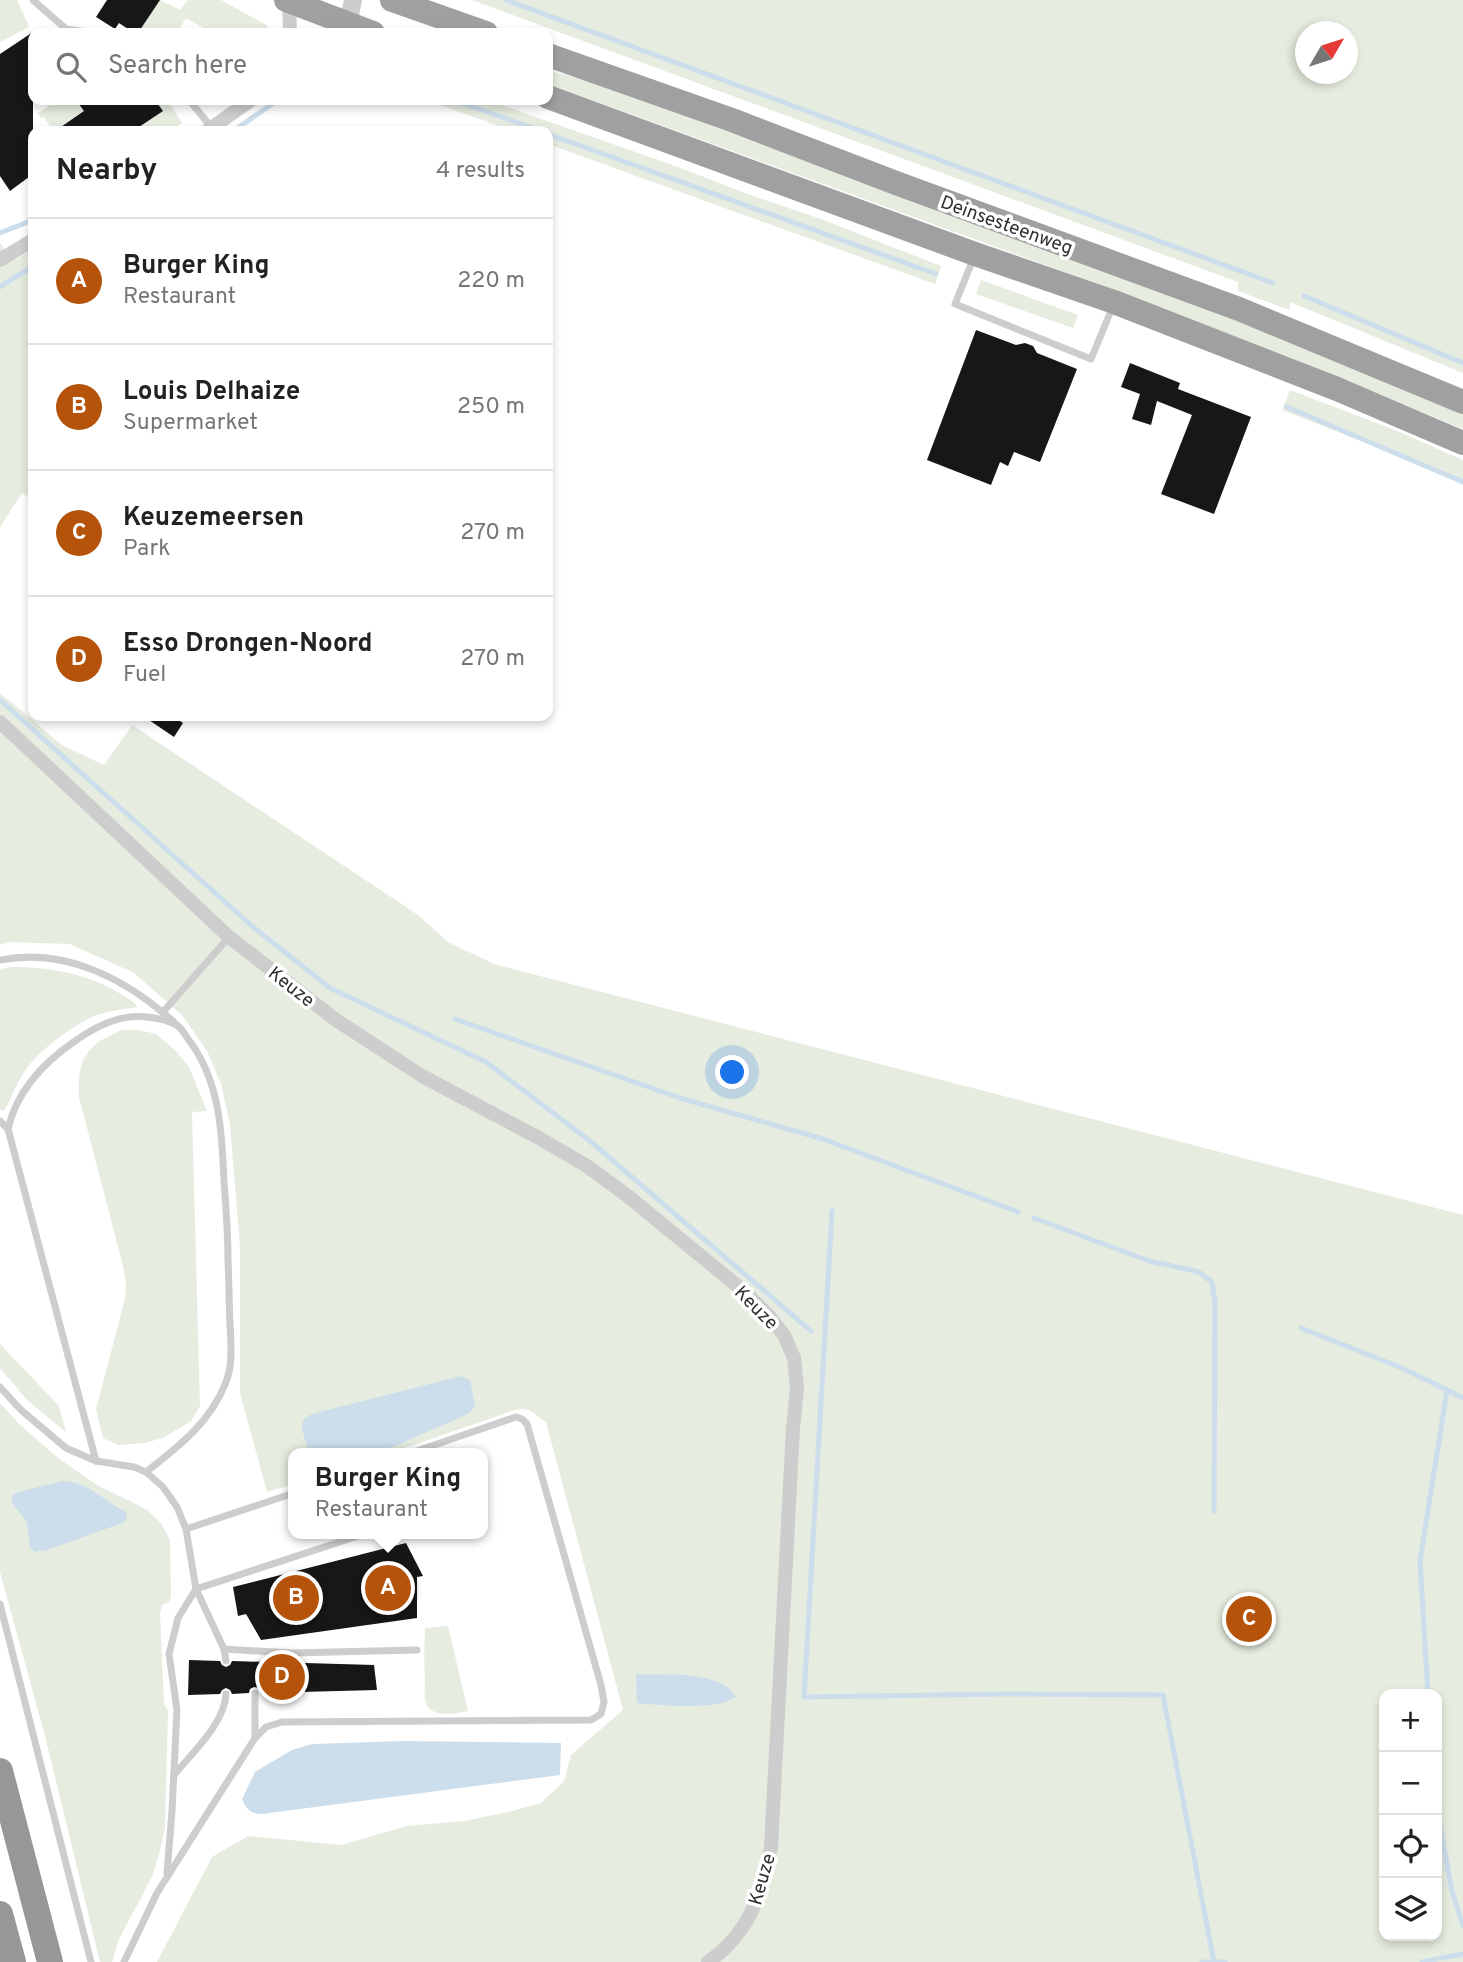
<!DOCTYPE html>
<html lang="en">
<head>
<meta charset="utf-8">
<style>
	body { margin:0; font-family:Overpass,sans-serif; background:#f2f2f2; color:#222 }
	.controls { position:absolute; right:21px; bottom:21px; display:grid; overflow:hidden; border-radius:14px; box-shadow:0 4px 10px #0003 }
	.controls button { width:63px; height:63px; display:grid; place-items:center; padding:0; border:0; border-bottom:2px solid #e0e0e0; background:#fff; color:#222; font:35px sans-serif }
	.compass { position:absolute; left:1295px; top:21px; width:63px; height:63px; border-radius:50%; background:#fff; box-shadow:0 4px 10px #0003; rotate:51deg }
	.you { position:absolute; left:733px; top:1073px; width:24px; height:24px; margin:-18px; border:5px solid #fff; border-radius:50%; background:#1a73e8; box-shadow:0 0 0 10px #1a73e833 }
	.badge { display:grid; place-items:center; width:46px; height:46px; border-radius:50%; background:#b45309; color:#fff; font-size:23px; font-weight:700 }
	.pin { position:absolute; translate:-50% -50%; border:4px solid #fff; box-shadow:0 2px 7px #0006 }
	.popup { position:absolute; left:288px; top:1448px; width:200px; height:91px; box-sizing:border-box; display:grid; place-content:center; border-radius:14px; background:#fff; filter:drop-shadow(0 2px 5px #0005); font-size:23px; white-space:nowrap; color:#767676 }
	.popup b { font-size:26px; color:#222 }
	.popup::after { content:''; position:absolute; left:50%; top:100%; margin-left:-14px; border:14px solid transparent; border-top-color:#fff }
	.list { margin:0; padding:0; list-style:none }
	h2 { display:flex; justify-content:space-between; align-items:center; height:91px; margin:0; padding:0 28px; font-size:30px }
	h2 small { font-size:23px; font-weight:400; color:#767676 }
	.list li { display:grid; grid-template-columns:46px 1fr auto; gap:21px; align-items:center; box-sizing:border-box; height:126px; padding:0 28px; border-top:2px solid #e0e0e0 }
	.list b { display:block; font-size:26px; white-space:nowrap }
	.list p { margin:0; font-size:23px; white-space:nowrap; color:#767676 }
	.list em { font-size:23px; font-style:normal; color:#767676 }
	.icon { flex:none; width:38px; height:38px; fill:none; stroke:currentColor; stroke-width:2; stroke-linecap:round; stroke-linejoin:round }
	.map { position:relative; flex:none; width:1463px; height:1962px; overflow:hidden }
	.search { position:absolute; background:#fff; box-shadow:0 4px 10px #0003; left:28px; top:28px; width:525px; height:77px; display:flex; align-items:center; gap:18px; box-sizing:border-box; padding:0 24px; border-radius:14px; color:#767676; font-size:26px }
	.panel { position:absolute; background:#fff; box-shadow:0 4px 10px #0003; left:28px; top:126px; width:525px; height:595px; border-radius:14px }
	.map>svg:first-child { display:block }
</style>
</head>
<body>
<div class="map">
<svg width="1463" height="1962" viewBox="0 0 1463 1962">
	<rect width="100%" height="100%" fill="#fff"/>
	<g fill="#e6ecdf" fill-rule="evenodd">
		<path d="M 0,0 L 17,0 L 29,27 L 0,42 Z"/>
		<path d="M 160,0 L 180,10 L 188,0 L 221,0 L 268,26 L 266,33 L 213,33 L 186,18 L 177,33 L 138,33 Z"/>
		<path d="M 472,0 L 1463,0 L 1463,373 L 1290,302 L 1290,310 L 1238,291 L 1238,282 ZM 1306,32 L 1348,32 L 1348,74 L 1306,74 Z"/>
		<path d="M 548,70 L 592,82 L 689,117 L 1258,326 L 1463,411 L 1463,429 L 1348,381 L 1120,292 L 548,84 Z"/>
		<path d="M 58,100 L 76,100 L 81,107 L 84,106 L 92,116 L 70,121 L 53,131 L 44,117 L 41,118 L 38,113 Z"/>
		<path d="M 155,100 L 167,100 L 182,123 L 171,131 L 133,131 L 162,111 Z"/>
		<path d="M 426,100 L 487,100 L 678,167 L 753,196 L 821,219 L 941,266 L 935,284 L 548,144 L 548,131 L 513,131 Z"/>
		<path d="M 0,243 L 13,261 L 33,249 L 33,500 L 22,493 L 0,527 Z"/>
		<path d="M 981,280 L 1078,315 L 1073,328 L 976,294 Z"/>
		<path d="M 1290,390 L 1395,430 L 1463,460 L 1463,484 L 1387,451 L 1282,410 Z"/>
		<path d="M 0,694 L 10,701 L 62,745 L 104,765 L 132,725 L 418,915 L 448,942 L 494,964 L 1463,1215 L 1463,1962 L 157,1962 L 212,1857 L 248,1836 L 341,1845 L 407,1826 L 465,1821 L 512,1811 L 541,1803 L 564,1781 L 571,1755 L 623,1710 L 546,1422 C 532,1414 533,1407 515,1410 L 390,1453 L 294,1453 L 293,1484 L 267,1492 L 240,1393 L 240,1247 L 230,1124 L 221,1084 L 207,1051 L 182,1015 L 134,973 L 70,944 L 8,942 L 0,945 ZM 1384,1694 L 1437,1694 L 1437,1936 L 1384,1936 Z"/>
		<path d="M 11,967 C 50,967 86,973 121,994 C 127,998 133,1000 137,1007 C 121,1010 103,1011 88,1019 C 70,1028 40,1050 28,1067 C 19,1078 13,1093 7,1106 L 3,1111 L 0,1110 L 0,969 Z"/>
		<path d="M 122,1030 L 139,1030 L 156,1034 L 176,1051 L 189,1067 L 207,1111 L 192,1112 L 200,1406 L 191,1421 L 163,1438 L 144,1443 L 118,1445 L 103,1438 L 96,1409 L 125,1299 L 126,1281 L 122,1262 L 79,1097 C 77,1059 87,1044 122,1030 Z"/>
		<path d="M 0,1344 L 59,1406 L 66,1432 L 28,1401 L 0,1368 Z"/>
		<path d="M 0,1403 L 20,1425 L 58,1458 L 97,1485 L 146,1509 L 161,1523 L 170,1540 L 171,1596 L 169,1602 L 162,1605 L 160,1613 L 164,1704 L 168,1711 L 165,1828 L 159,1854 L 152,1877 L 119,1939 L 112,1962 L 100,1962 L 45,1736 L 0,1572 Z"/>
		<path d="M 448,1626 L 468,1711 C 454,1714 429,1719 425,1700 C 424,1695 425,1688 425,1683 C 424,1665 424,1646 425,1628 Z"/>
	</g>
	<g fill="#ccdeeb">
		<path d="M 461,1376 L 470,1380 L 475,1407 L 468,1414 L 388,1449 L 368,1453 L 310,1453 L 308,1450 L 302,1429 L 303,1420 L 312,1414 Z"/>
		<path d="M 62,1481 C 90,1482 102,1500 126,1512 L 127,1516 L 125,1522 L 47,1550 L 35,1552 L 30,1548 L 27,1522 L 12,1503 L 12,1496 L 15,1493 Z"/>
		<path d="M 636,1674 C 663,1675 722,1670 736,1697 C 715,1711 662,1705 637,1703 Z"/>
		<path d="M 403,1741 L 561,1743 L 560,1775 L 262,1814 C 251,1814 246,1809 242,1799 L 255,1772 L 292,1750 L 312,1744 Z"/>
	</g>
	<g fill="none" stroke-linecap="round" stroke-linejoin="round">
		<g stroke="#ccdeeb" stroke-width="5">
			<path d="M 506,0 L 1273,283"/>
			<path d="M 453,100 L 541,131"/>
			<path d="M 233,131 L 278,100"/>
			<path d="M 548,134 L 936,274"/>
			<path d="M 0,233 L 33,220"/>
			<path d="M 0,287 L 33,266"/>
			<path d="M 1304,296 L 1463,363"/>
			<path d="M 1287,407 L 1463,482"/>
			<path d="M 0,700 L 253,927 L 330,988 L 486,1062 L 590,1141 L 811,1331"/>
			<path d="M 455,1019 L 680,1098 L 823,1139 L 1018,1212"/>
			<path d="M 832,1211 L 804,1697 L 1005,1694 L 1163,1695 L 1214,1962"/>
			<path d="M 1034,1218 L 1149,1261 L 1199,1272 L 1212,1282 L 1215,1303 L 1214,1511"/>
			<path d="M 1301,1328 L 1402,1368 L 1447,1390 L 1420,1561 L 1428,1694"/>
			<path d="M 1447,1390 L 1463,1398"/>
			<path d="M 1437,1811 L 1452,1891 L 1463,1926"/>
			<path d="M 1202,1962 L 1225,1962"/>
			<path d="M 1422,1962 L 1463,1954"/>
		</g>
	</g>
	<g fill="#171717">
		<path d="M 107,0 L 160,0 L 138,33 L 134,33 L 119,23 L 115,29 L 96,17 Z"/>
		<path d="M 33,32 L 33,174 L 10,191 L 0,176 L 0,54 Z"/>
		<path d="M 76,100 L 155,100 L 163,111 L 133,131 L 55,131 L 84,111 Z"/>
		<path d="M 976,330 L 1016,345 L 1025,343 L 1033,346 L 1037,353 L 1077,369 L 1040,462 L 1014,452 L 1008,466 L 1000,462 L 991,485 L 927,460 Z"/>
		<path d="M 1130,363 L 1180,383 L 1178,389 L 1251,417 L 1214,514 L 1161,494 L 1192,415 L 1157,401 L 1151,425 L 1132,419 L 1140,394 L 1121,387 Z"/>
		<path d="M 143,716 L 172,716 L 183,723 L 174,737 Z"/>
		<path d="M 406,1543 L 423,1576 L 417,1577 L 417,1618 L 261,1640 L 246,1614 L 238,1616 L 233,1587 Z"/>
		<path d="M 189,1660 L 220,1661 L 222,1665 L 226,1667 L 230,1665 L 232,1661 L 374,1665 L 377,1690 L 261,1693 L 259,1688 L 254,1687 L 250,1689 L 249,1693 L 232,1694 L 230,1690 L 226,1688 L 222,1690 L 220,1694 L 188,1695 Z"/>
	</g>
	<g fill="none" stroke-linecap="round" stroke-linejoin="round">
		<g stroke="#cdcdcd" stroke-width="7">
			<path d="M 33,0 L 66,29 L 95,33"/>
			<path d="M 189,100 L 212,128"/>
			<path d="M 974,257 L 955,304 L 1091,359 L 1113,306"/>
			<path d="M 0,960 C 67,947 128,980 176,1024"/>
			<path d="M 163,1012 L 229,937"/>
			<path d="M 0,1121 L 8,1129"/>
			<path d="M 0,1387 L 21,1410 L 66,1448 L 96,1461 L 134,1467 L 146,1472 L 163,1487 L 177,1507 L 186,1529 L 196,1589 L 224,1649 L 226,1661"/>
			<path d="M 96,1461 L 8,1129 C 17,1089 45,1061 78,1039 C 98,1025 123,1014 147,1017 C 157,1018 170,1021 178,1026 C 183,1030 187,1038 191,1043 C 220,1083 222,1134 224,1181 C 226,1207 228,1234 228,1260 C 229,1282 229,1303 230,1324 C 231,1343 233,1364 226,1382 C 211,1422 178,1447 146,1472"/>
			<path d="M 186,1529 L 294,1493"/>
			<path d="M 0,1604 L 91,1962"/>
			<path d="M 224,1649 L 291,1653 L 417,1650"/>
			<path d="M 255,1693 L 255,1738"/>
			<path d="M 174,1775 C 192,1753 225,1723 226,1694"/>
			<path d="M 167,1873 L 172,1811 L 177,1710 L 169,1654 L 178,1618 L 196,1589 L 364,1534"/>
			<path d="M 124,1962 L 157,1893 L 255,1738 L 266,1727 L 282,1722 L 591,1720 L 601,1714 L 604,1702 L 601,1685 L 527,1424 L 522,1419 L 516,1417 L 411,1453"/>
		</g>
		<g stroke="#cdcdcd" stroke-width="14">
			<path d="M 289,1 L 290,33"/>
			<path d="M 207,131 L 251,100"/>
			<path d="M 0,260 L 33,240"/>
			<path d="M 0,722 L 229,937 L 336,1020 L 422,1076 L 539,1138 L 587,1166 L 629,1197 L 746,1293 L 770,1317 L 784,1335 L 794,1358 L 797,1388 L 793,1428 L 771,1847 C 762,1894 749,1934 708,1962"/>
		</g>
		<path stroke="#cdcdcd" stroke-width="18" d="M 348,24 L 353,0"/>
		<g stroke="#a0a0a0" stroke-width="24">
			<path d="M 286,0 L 373,33"/>
			<path d="M 392,0 L 486,33"/>
			<path d="M 548,55 L 732,120 L 896,183 L 1239,309 L 1463,402"/>
			<path d="M 548,97 L 975,254 L 1114,302 L 1337,389 L 1463,443"/>
		</g>
		<g stroke="#979797" stroke-width="26">
			<path d="M 0,1771 L 50,1962"/>
			<path d="M 0,1914 L 13,1962"/>
		</g>
	</g>
	<g text-anchor="middle" stroke-width="7" stroke-linejoin="round" paint-order="stroke">
		<g font-size="19" fill="#303030" stroke="#fff">
			<text transform="translate(1007 224) rotate(20)" y="7">Deinsesteenweg</text>
			<text transform="translate(292 986) rotate(38)" y="7">Keuze</text>
			<text transform="translate(757 1307) rotate(45)" y="7">Keuze</text>
			<text transform="translate(761 1879) rotate(-74)" y="7">Keuze</text>
		</g>
	</g>
</svg>
<div class="controls">
<button>+</button>
<button>−</button>
<button><svg class="icon" aria-label="locate" viewBox="0 0 24 24"><circle cx="12" cy="12" r="6"/><path d="M12 2v4M12 18v4M2 12h4M18 12h4"/></svg></button>
<button><svg class="icon" aria-label="layers" viewBox="0 0 24 24"><path d="M12 4l9 5-9 5-9-5zM3 14l9 5 9-5"/></svg></button>
</div>
<svg class="compass" viewBox="-18 -18 36 36"><path d="M0-13l5 13h-10z" fill="#e53935"/><path d="M0 13l5-13h-10z" fill="#767676"/></svg>
<div class="you"></div>
<div class="pin badge" style="left:388px;top:1588px">A</div>
<div class="popup"><b>Burger King</b>Restaurant</div>
<div class="pin badge" style="left:296px;top:1598px">B</div>
<div class="pin badge" style="left:1249px;top:1619px">C</div>
<div class="pin badge" style="left:282px;top:1677px">D</div>
<div class="search"><svg class="icon" aria-label="search" viewBox="0 0 24 24"><circle cx="10" cy="10" r="6"/><path d="M15 15l6 6"/></svg>Search here</div>
<section class="panel">
<h2>Nearby<small>4 results</small></h2>
<ul class="list">
<li><span class="badge">A</span><div><b>Burger King</b><p>Restaurant</p></div><em>220 m</em></li>
<li><span class="badge">B</span><div><b>Louis Delhaize</b><p>Supermarket</p></div><em>250 m</em></li>
<li><span class="badge">C</span><div><b>Keuzemeersen</b><p>Park</p></div><em>270 m</em></li>
<li><span class="badge">D</span><div><b>Esso Drongen-Noord</b><p>Fuel</p></div><em>270 m</em></li>
</ul>
</section>
</div>
</body>
</html>
